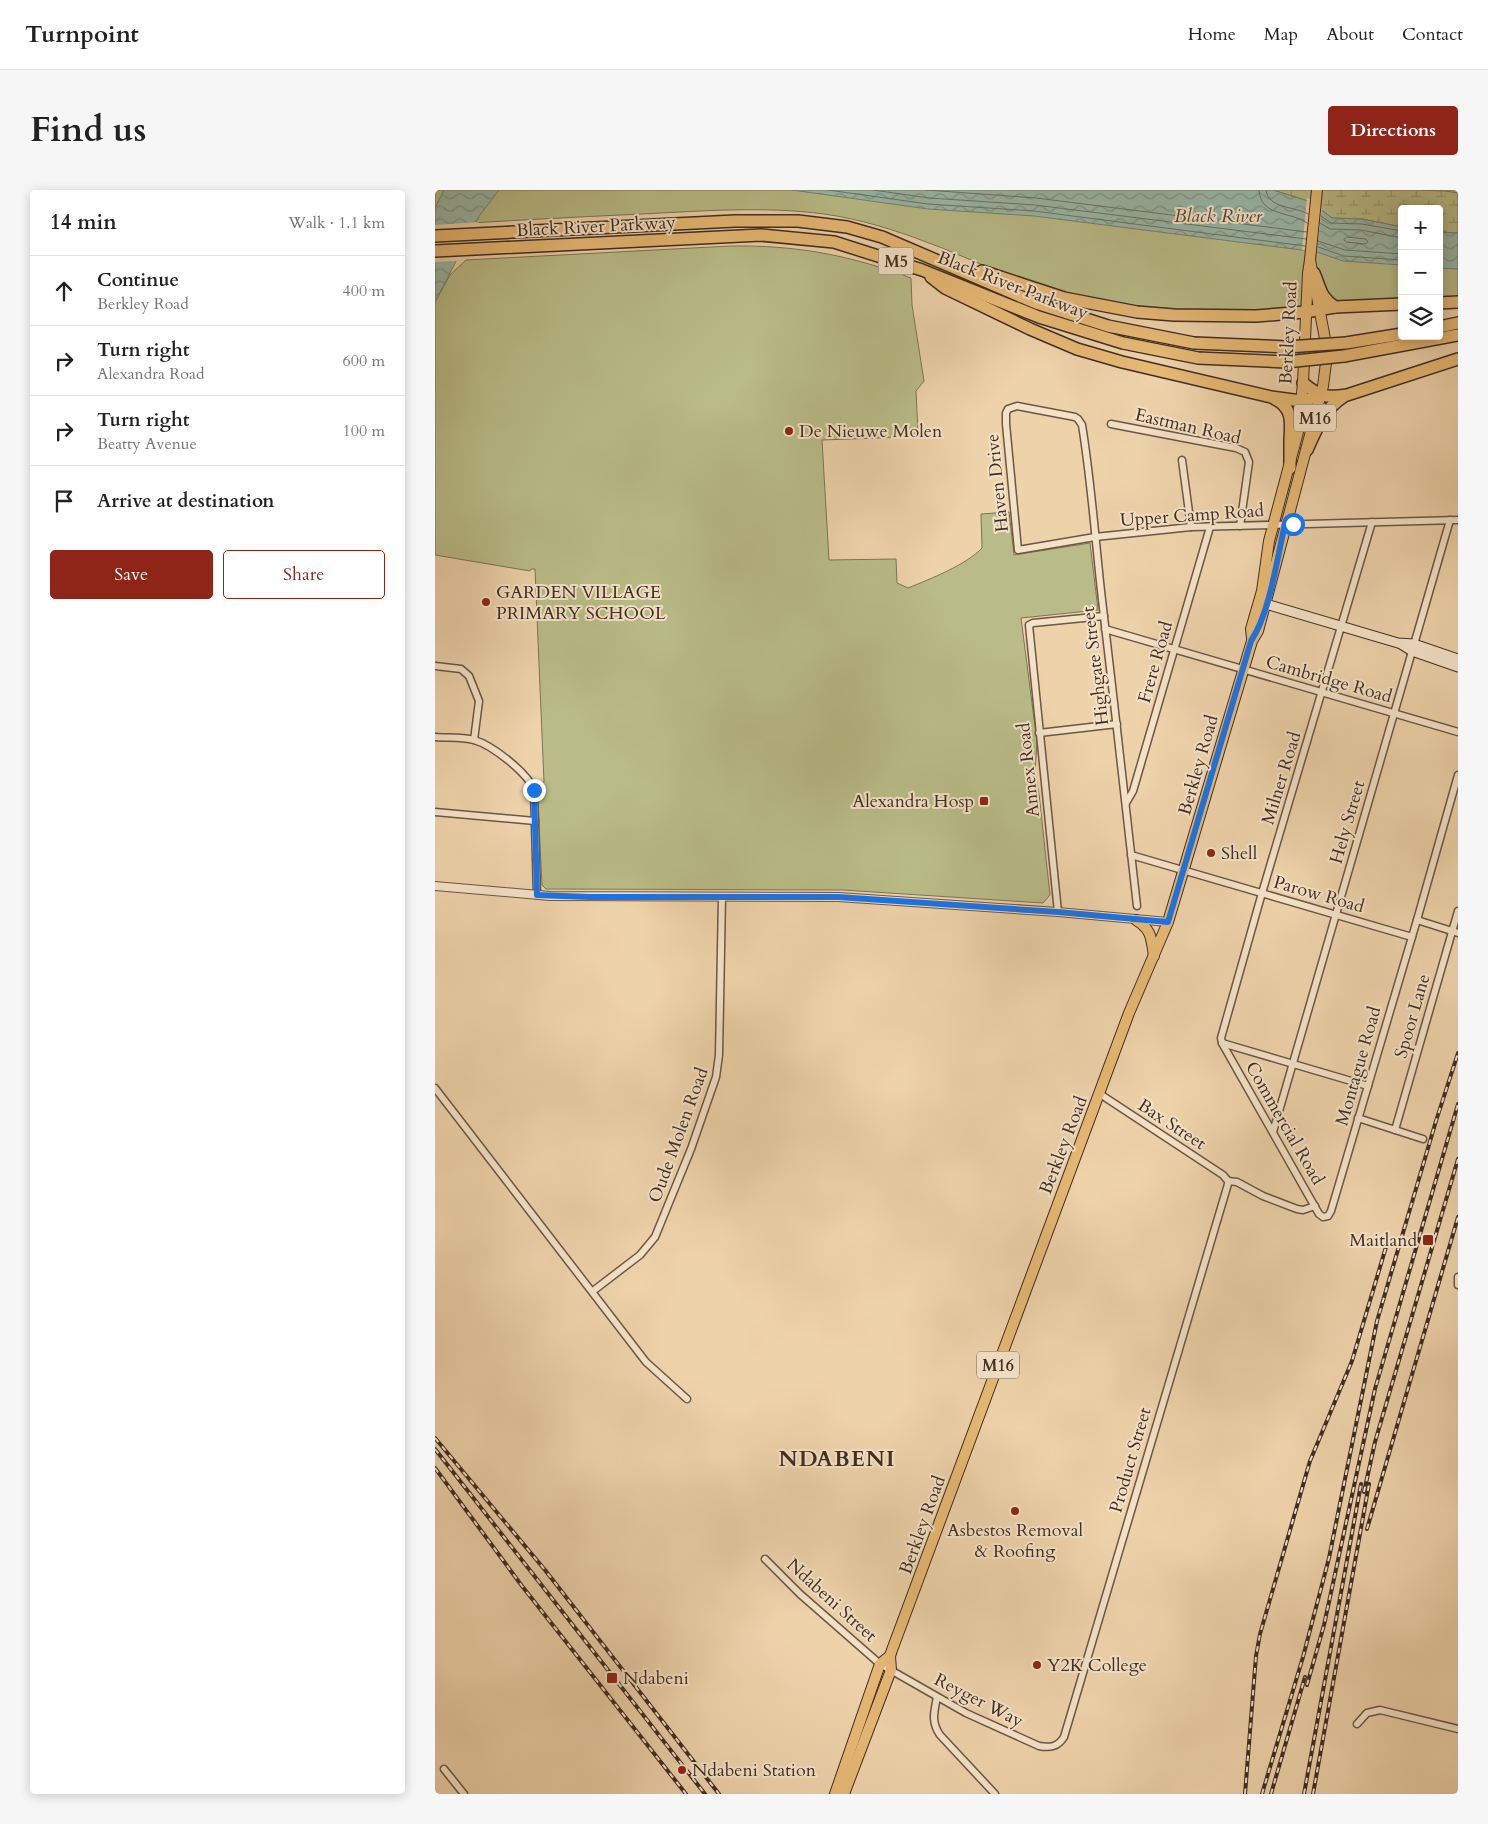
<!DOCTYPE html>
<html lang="en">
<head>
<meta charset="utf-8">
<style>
	body { margin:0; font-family:Cardo,serif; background:#f6f6f6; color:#222 }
	.controls { position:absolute; right:15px; top:15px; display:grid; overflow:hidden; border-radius:5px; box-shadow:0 2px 12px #0003 }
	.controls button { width:45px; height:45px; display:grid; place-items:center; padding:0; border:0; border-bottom:1px solid #e0e0e0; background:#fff; color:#222; font:25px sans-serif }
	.stop { position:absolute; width:15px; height:15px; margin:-11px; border:4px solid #1a73e8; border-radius:50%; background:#fff }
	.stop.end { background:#1a73e8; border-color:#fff; box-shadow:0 1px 5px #0008 }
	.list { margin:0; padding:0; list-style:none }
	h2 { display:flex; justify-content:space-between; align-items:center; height:65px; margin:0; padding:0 20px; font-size:21px }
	h2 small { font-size:16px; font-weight:400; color:#767676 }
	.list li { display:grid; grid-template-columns:32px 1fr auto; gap:15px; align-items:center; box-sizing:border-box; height:70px; padding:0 20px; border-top:1px solid #e0e0e0 }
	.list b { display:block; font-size:19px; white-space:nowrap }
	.list p { margin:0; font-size:16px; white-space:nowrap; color:#767676 }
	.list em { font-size:16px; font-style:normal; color:#767676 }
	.actions { display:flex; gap:10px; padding:15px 20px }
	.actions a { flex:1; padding:11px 0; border:1px solid #8f2418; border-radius:5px; text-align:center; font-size:18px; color:#8f2418 }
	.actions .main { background:#8f2418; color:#fff }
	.icon { flex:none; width:28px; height:28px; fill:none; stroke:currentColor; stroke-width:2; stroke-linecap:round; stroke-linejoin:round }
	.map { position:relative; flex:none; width:1023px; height:1604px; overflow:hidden; border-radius:5px }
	header { display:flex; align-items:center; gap:30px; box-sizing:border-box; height:70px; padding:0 25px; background:#fff; border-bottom:1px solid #e0e0e0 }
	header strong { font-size:24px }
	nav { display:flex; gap:28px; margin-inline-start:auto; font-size:18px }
	.intro { display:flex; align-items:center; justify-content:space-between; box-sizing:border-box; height:120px; padding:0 30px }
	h1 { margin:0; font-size:35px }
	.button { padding:12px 22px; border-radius:5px; background:#8f2418; color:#fff; font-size:18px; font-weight:700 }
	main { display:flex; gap:30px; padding:0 30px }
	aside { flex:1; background:#fff; border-radius:5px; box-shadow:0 2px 12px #0003 }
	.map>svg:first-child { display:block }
</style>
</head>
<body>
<header>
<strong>Turnpoint</strong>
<nav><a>Home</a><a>Map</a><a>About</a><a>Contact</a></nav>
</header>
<div class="intro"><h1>Find us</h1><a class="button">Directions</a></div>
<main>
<aside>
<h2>14 min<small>Walk · 1.1 km</small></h2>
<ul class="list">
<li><svg class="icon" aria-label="ahead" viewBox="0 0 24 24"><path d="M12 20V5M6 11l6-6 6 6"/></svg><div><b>Continue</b><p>Berkley Road</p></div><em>400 m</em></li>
<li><svg class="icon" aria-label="right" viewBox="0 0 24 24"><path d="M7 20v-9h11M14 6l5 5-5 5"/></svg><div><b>Turn right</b><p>Alexandra Road</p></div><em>600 m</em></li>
<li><svg class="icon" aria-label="right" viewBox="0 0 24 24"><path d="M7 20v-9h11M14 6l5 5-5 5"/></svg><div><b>Turn right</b><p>Beatty Avenue</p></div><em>100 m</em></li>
<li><svg class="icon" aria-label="arrive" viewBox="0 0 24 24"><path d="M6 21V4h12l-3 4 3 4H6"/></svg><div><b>Arrive at destination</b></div></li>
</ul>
<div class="actions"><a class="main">Save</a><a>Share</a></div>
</aside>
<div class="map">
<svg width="1023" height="1604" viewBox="0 0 1023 1604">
	<defs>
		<pattern id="wetland-marsh" width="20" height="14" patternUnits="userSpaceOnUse" patternTransform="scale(1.25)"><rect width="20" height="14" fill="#b9bc88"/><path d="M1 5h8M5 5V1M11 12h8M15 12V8" fill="none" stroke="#98996f"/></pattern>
		<pattern id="water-waves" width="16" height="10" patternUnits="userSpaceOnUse" patternTransform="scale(1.25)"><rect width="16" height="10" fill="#99b8a8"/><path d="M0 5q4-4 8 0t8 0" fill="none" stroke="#7e9688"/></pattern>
	</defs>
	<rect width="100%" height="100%" fill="#eed2aa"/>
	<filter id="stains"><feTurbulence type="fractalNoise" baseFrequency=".004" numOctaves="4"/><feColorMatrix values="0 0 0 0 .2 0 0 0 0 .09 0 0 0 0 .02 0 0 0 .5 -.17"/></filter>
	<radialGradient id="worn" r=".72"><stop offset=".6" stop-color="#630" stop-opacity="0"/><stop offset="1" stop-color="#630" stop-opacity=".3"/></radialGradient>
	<g fill="#b9bc88" stroke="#7d7456">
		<path d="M 0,0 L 1023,0 L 1023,108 L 1004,109 L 1004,19 L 967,19 L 967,111 C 880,116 792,127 705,117 C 670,113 634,104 599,94 C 563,83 529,66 494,53 C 460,40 425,29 389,24 C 328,16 268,21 207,24 C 138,27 69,31 0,35 Z"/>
		<path d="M 295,56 C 362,55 414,65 476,88 L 477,115 L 489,191 L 481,201 L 483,243 L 472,244 L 470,247 L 387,250 L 394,370 L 461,369 L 462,393 L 473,398 C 495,389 531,375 547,358 L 546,324 L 574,322 L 579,365 L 655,353 L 663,420 L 586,428 L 602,552 L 600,583 L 604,604 L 615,705 L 608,713 L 408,700 L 111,699 L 107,695 L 102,593 L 109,592 L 100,379 L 96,379 L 95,381 L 0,365 L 0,112 L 15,85 L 31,70 Z"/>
	</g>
	<path fill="url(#wetland-marsh)" stroke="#7d7456" d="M 838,0 L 982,0 L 1011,1 L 1023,3 L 1023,43 L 1004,42 L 1004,19 L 967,19 L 967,37 L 927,29 L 897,28 L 876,12 Z"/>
	<g fill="url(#water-waves)" stroke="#768073">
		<path d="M 9,0 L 64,0 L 45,25 L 0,112 L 0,18 Z"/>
		<path d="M 357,0 L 838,0 L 876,12 L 897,28 L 927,29 L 967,37 L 967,75 L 908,71 L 882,62 L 599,26 L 493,19 Z"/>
		<path d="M 1004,42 L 1023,43 L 1023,79 L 1004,78 Z"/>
	</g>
	<g fill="#eed2aa">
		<path d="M 872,8 L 877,10 L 887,17 L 882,62 L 867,60 Z"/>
		<path d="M 44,32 L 25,71 L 0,72 L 0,35 Z"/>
	</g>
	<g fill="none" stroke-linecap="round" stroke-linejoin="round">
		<g stroke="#6d7266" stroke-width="1">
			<path d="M 393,0 L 493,14 L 599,21 L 870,56"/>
			<path d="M 438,0 L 494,8 L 600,15 L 871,49"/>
			<path d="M 491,0 L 601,8 L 872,42"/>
			<path d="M 824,0 C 825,27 856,21 872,33"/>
			<path d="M 831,0 C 833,19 860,16 873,24"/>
			<path d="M 886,26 L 896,33 L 927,34 L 967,41"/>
			<path d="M 885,33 L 895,39 L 926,40 L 967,48"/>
			<path d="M 912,47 L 931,49 L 933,52 L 930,54 L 911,52 L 909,50 Z"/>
			<path d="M 883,51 L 910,60 L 967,64"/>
			<path d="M 883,57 L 909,66 L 967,70"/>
		</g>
		<g stroke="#6c5645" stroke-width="9">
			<g id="minor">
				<path d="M 676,234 L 801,258 L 810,262 L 814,272 L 805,336"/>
				<path d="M 747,270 L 756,337"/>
				<path d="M 937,332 L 827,703 L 786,848 L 787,853 L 884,1024 L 888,1027 L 893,1026 L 896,1021 L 982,730 L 1023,585"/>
				<path d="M 670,439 L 1023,542"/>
				<path d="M 0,476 L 26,479 L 34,486 L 44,511 L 39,550"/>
				<path d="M 604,543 L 682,534"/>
				<path d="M 0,547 C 13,548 27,547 39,550 C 57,555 93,583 99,600 L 102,705"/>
				<path d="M 691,613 L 698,601 L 775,337"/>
				<path d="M 0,622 L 100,631"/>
				<path d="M 696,665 L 977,747"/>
				<path d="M 702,716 C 691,611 678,506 666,401 C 660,346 656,290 647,235 L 643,229 L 640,227 L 582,216 L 573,219 L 571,223 L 571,234 L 583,360 L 660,347 L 756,337 L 1023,330"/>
				<path d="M 623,722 L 594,435 L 598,433 L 669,426"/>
				<path d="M 982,730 L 1023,743"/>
				<path d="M 787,853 L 933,896"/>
				<path d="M 0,898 L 211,1172 L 252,1209"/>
				<path d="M 923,928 L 988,949"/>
				<path d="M 960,940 L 1023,721"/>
				<path d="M 838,942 L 1015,330"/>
				<path d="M 793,991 L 802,992 L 828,1006 L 862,1019 L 868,1020 L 880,1016"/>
				<path d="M 1023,1087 L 1023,1095"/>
				<path d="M 158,1101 L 205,1065 L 220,1047 L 256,959 L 281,887 L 284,865 L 287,707"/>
				<path d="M 330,1369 L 365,1404 L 445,1474 L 531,1523 L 604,1556 C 615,1558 623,1557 629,1547 L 793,994 L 793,991 L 788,985 L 665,904"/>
				<path d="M 502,1507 C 499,1522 496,1532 505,1545 L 560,1604"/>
				<path d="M 922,1534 L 932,1523 L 945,1520 L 1023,1539"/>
				<path d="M 9,1579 L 29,1604"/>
			</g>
		</g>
		<g stroke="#6c5645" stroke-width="10">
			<path id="tertiary" d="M 0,696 L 115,706 L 403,707 L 623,722 L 733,732"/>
		</g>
		<g stroke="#412c23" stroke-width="11">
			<g id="secondary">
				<path d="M 824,412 L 963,453 L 979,454 L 1023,469"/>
				<path d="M 966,454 L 977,461 L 1023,477"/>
			</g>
		</g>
		<g stroke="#412c23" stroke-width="12">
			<g id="primary">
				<path d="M 817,448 L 816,439 L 827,401 L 834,351 L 863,242 L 868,193 L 873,83 L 875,70 L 882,0"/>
				<path d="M 701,730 C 717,740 716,748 719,766"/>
				<path d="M 400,1604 L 445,1474 L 455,1466"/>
				<path d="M 409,1604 L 456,1480 L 455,1466 L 457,1460 L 694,823 L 733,732 L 817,451 L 823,441 L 888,196 L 892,165 L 891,154 L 875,70"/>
			</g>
		</g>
		<g stroke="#412c23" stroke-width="14">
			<g id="motorway">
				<path d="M 0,46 L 300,31 L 363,31 L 412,37 L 447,47 L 601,113 L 673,136 L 759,153 L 852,157"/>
				<path d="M 0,61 L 326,45 L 399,52 L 487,80 L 604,127 L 688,153 L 763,168 L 851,172"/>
				<path d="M 547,81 L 629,108 L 702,122 L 739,125 L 821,126 L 870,122 L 900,117 L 967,114"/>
				<path d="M 879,83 C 886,99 885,107 900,117"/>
				<path d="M 496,87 L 510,98 L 595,139 L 642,159 L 687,172 L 836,207 L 866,211 L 886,206"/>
				<path d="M 1004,113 L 1023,112"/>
				<path d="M 1004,137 L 1023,133"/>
				<path d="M 911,153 L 967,144"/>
				<path d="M 909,166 L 1023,145"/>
				<path d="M 868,193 C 885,207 890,208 912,205 L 1023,169"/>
				<path d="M 840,209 C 858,218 856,232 855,250 C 855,259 855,269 855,278"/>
				<path d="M 872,260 C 881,240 889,219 908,207"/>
			</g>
		</g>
		<use href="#minor" stroke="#f4e2c8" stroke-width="6"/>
		<use href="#tertiary" stroke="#f4e2c8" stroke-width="8"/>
		<use href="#secondary" stroke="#f4e2c8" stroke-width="9"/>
		<use href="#primary" stroke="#e7b975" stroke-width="10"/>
		<use href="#motorway" stroke="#e7b975" stroke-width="11"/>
		<g stroke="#412c23" stroke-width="4">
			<g id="rail">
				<path d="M 0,1248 L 110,1380 L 284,1604"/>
				<path d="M 0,1259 L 270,1604"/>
				<path d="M 0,1278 L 87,1396 L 251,1604"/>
				<path d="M 929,1302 L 940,1252 L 1023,969"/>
				<path d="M 932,1339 L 1023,1027"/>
				<path d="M 872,1495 L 889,1435 L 940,1199 L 1023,914"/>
				<path d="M 810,1604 L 821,1466 L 825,1444 L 875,1271 L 917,1171 L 951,1057"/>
				<path d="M 827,1604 L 868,1467 L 894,1368 L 942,1131 L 1001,931 L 1023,863"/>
				<path d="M 836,1604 L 870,1487"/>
				<path d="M 869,1604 L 926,1294"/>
				<path d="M 878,1604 L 934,1294"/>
			</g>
		</g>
		<use href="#rail" stroke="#f4e2c8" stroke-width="2" stroke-dasharray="5.5" stroke-linecap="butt"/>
		<g stroke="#412c23" stroke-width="14" stroke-linecap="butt">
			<g id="motorway-bridge">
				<path d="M 852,157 L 911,153"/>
				<path d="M 851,172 L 909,166"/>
			</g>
		</g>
		<use href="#motorway-bridge" stroke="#e7b975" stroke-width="11"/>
	</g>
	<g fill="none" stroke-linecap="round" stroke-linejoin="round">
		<path stroke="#1a73e8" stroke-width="6" d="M 99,600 L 102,705 L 154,707 L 403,707 L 623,722 L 733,732 L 816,451 C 835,423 842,368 850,334 L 858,334"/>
	</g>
	<g fill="#8f2418" stroke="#f4e2c8" stroke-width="2">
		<circle cx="354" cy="241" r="5"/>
		<circle cx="51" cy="412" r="5"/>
		<rect x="544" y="606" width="10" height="10" rx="2.5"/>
		<circle cx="776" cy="663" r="5"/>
		<rect x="987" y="1044" width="12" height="12" rx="2.5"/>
		<circle cx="580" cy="1321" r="5"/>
		<circle cx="602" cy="1475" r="5"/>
		<rect x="171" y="1482" width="12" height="12" rx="2.5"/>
		<circle cx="247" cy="1580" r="5"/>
	</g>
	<g text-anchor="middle" stroke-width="4" stroke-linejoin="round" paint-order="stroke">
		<g fill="#f4e2c8" stroke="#776354" stroke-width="1">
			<rect x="443.5" y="57.5" width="35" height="27" rx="4"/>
			<rect x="859" y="214.5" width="42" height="27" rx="4"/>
			<rect x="542" y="1161.5" width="42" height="27" rx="4"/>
		</g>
		<g font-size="16" font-weight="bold" fill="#412c23">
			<text x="461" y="77">M5</text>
			<text x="880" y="234">M16</text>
			<text x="563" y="1181">M16</text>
		</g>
		<g font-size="18" fill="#412c23" stroke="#f4e2c8">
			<text transform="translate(161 36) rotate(-3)" y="6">Black River Parkway</text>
			<text transform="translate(578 95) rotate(21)" y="6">Black River Parkway</text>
			<text transform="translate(853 143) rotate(-87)" y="6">Berkley Road</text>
			<text transform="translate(753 236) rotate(13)" y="6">Eastman Road</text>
			<text transform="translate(562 293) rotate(-96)" y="6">Haven Drive</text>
			<text transform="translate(757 325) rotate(-4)" y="6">Upper Camp Road</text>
			<text transform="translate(720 472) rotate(-74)" y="6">Frere Road</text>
			<text transform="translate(660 476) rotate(-97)" y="6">Highgate Street</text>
			<text transform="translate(894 489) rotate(16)" y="6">Cambridge Road</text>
			<text transform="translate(763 575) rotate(-74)" y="6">Berkley Road</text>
			<text transform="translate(593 580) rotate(-96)" y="6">Annex Road</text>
			<text transform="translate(846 588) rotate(-73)" y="6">Milner Road</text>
			<text transform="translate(912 632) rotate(-74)" y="6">Hely Street</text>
			<text transform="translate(884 704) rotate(16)" y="6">Parow Road</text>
			<text transform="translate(977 826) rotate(-74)" y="6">Spoor Lane</text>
			<text transform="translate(923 876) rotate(-74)" y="6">Montague Road</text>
			<text transform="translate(850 933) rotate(60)" y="6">Commercial Road</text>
			<text transform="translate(737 934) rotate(33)" y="6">Bax Street</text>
			<text transform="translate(243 945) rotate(-70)" y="6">Oude Molen Road</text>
			<text transform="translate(628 955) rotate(-69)" y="6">Berkley Road</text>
			<text transform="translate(695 1270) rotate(-74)" y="6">Product Street</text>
			<text transform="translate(487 1335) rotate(-70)" y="6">Berkley Road</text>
			<text transform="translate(397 1410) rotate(42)" y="6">Ndabeni Street</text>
			<text transform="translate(544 1510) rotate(27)" y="6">Reyger Way</text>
		</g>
		<g font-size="18" fill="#412c23" stroke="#f4e2c8" text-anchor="start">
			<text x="364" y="247">De Nieuwe Molen</text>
			<text x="61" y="408">GARDEN VILLAGE<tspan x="61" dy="21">PRIMARY SCHOOL</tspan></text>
			<text x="539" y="617" text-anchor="end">Alexandra Hosp</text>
			<text x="786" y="669">Shell</text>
			<text x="982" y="1056" text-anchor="end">Maitland</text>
			<text x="580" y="1346" text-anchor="middle">Asbestos Removal<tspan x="580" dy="21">&amp; Roofing</tspan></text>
			<text x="612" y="1481">Y2K College</text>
			<text x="188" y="1494">Ndabeni</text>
			<text x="257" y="1586">Ndabeni Station</text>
		</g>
		<g font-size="19" font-style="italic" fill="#53483e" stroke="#f4e2c8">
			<text x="783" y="32">Black River</text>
		</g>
		<g font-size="22" font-weight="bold" letter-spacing="1" fill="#412c23" stroke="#f4e2c8">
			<text x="402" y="1276">NDABENI</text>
		</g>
	</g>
	<rect width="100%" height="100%" filter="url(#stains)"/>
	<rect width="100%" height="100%" fill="url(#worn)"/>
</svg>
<div class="controls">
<button>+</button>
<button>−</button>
<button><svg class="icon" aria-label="layers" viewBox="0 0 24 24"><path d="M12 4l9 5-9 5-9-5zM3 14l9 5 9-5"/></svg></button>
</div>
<div class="stop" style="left:858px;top:334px"></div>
<div class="stop end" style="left:99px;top:600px"></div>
</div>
</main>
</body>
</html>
